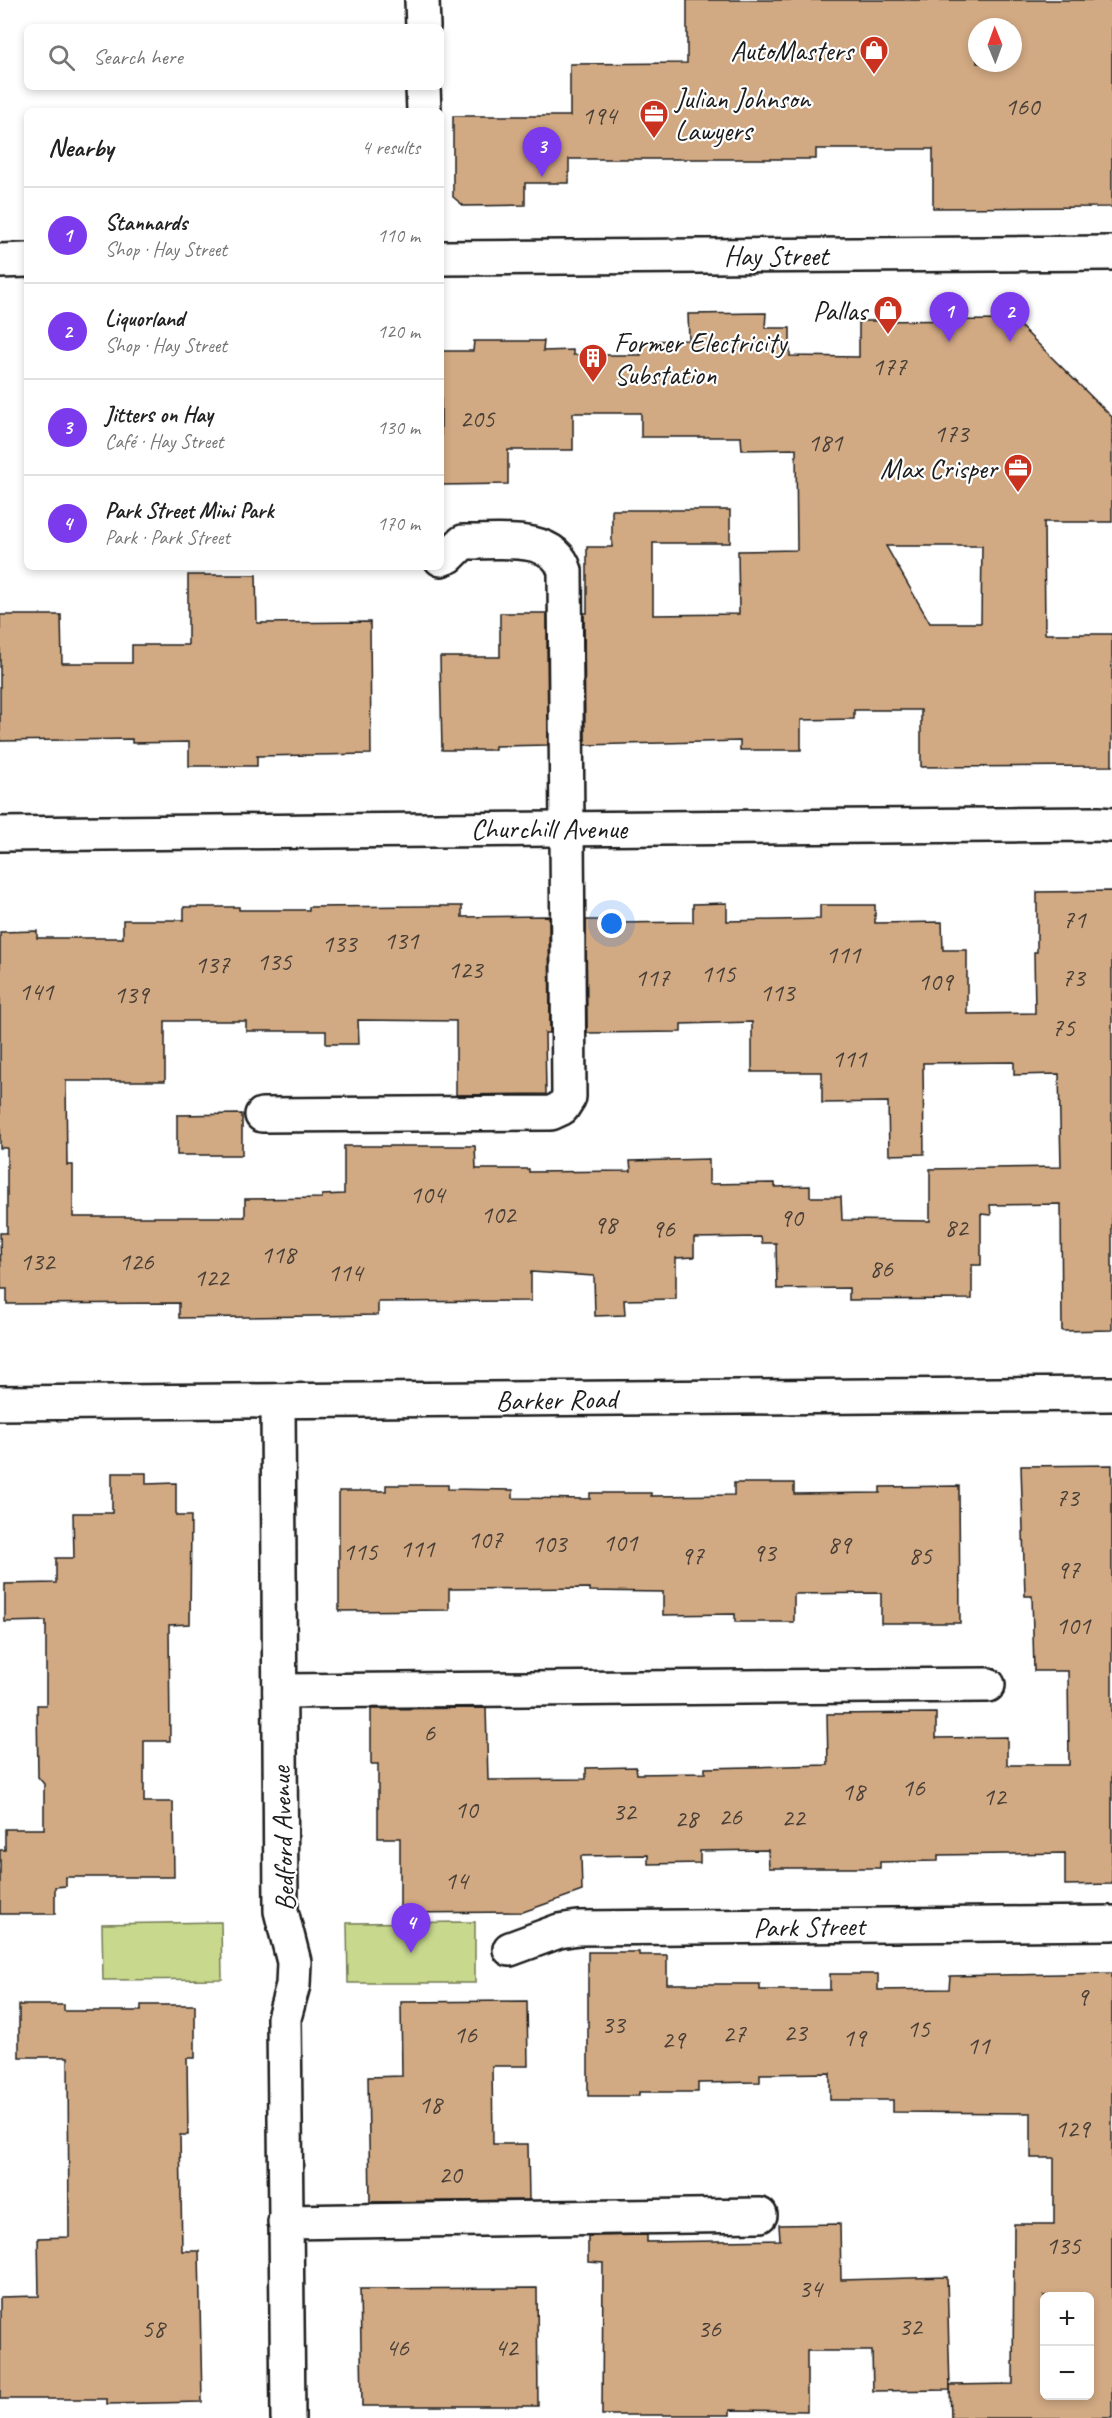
<!DOCTYPE html>
<html lang="en">
<head>
<meta charset="utf-8">
<style>
	body { margin:0; font-family:Caveat,sans-serif; background:#f2f2f2; color:#222 }
	.controls { position:absolute; right:18px; bottom:18px; display:grid; overflow:hidden; border-radius:9px; box-shadow:0 3px 9px #0003 }
	.controls button { width:54px; height:54px; display:grid; place-items:center; padding:0; border:0; border-bottom:2px solid #e0e0e0; background:#fff; color:#222; font:30px sans-serif }
	.compass { position:absolute; left:968px; top:18px; width:54px; height:54px; border-radius:50%; background:#fff; box-shadow:0 3px 9px #0003; rotate:359deg }
	.you { position:absolute; left:612px; top:924px; width:21px; height:21px; margin:-15px; border:4px solid #fff; border-radius:50%; background:#1a73e8; box-shadow:0 0 0 9px #1a73e833 }
	.badge { display:grid; place-items:center; width:39px; height:39px; border-radius:50%; background:#7c3aed; color:#fff; font-size:20px; font-weight:700 }
	.pin { position:absolute; translate:-50% -50px; filter:drop-shadow(0 2px 3px #0008) }
	.pin::after { content:''; position:absolute; top:32px; width:21px; height:18px; background:inherit; clip-path:polygon(0 0,100% 0,50% 100%) }
	.list { margin:0; padding:0; list-style:none }
	h2 { display:flex; justify-content:space-between; align-items:center; height:78px; margin:0; padding:0 24px; font-size:26px }
	h2 small { font-size:20px; font-weight:400; color:#767676 }
	.list li { display:grid; grid-template-columns:39px 1fr auto; gap:18px; align-items:center; box-sizing:border-box; height:96px; padding:0 24px; border-top:2px solid #e0e0e0 }
	.list b { display:block; font-size:22px; white-space:nowrap }
	.list p { margin:0; font-size:20px; white-space:nowrap; color:#767676 }
	.list em { font-size:20px; font-style:normal; color:#767676 }
	.icon { flex:none; width:33px; height:33px; fill:none; stroke:currentColor; stroke-width:2; stroke-linecap:round; stroke-linejoin:round }
	.map { position:relative; flex:none; width:1112px; height:2418px; overflow:hidden }
	.search { position:absolute; background:#fff; box-shadow:0 3px 9px #0003; left:24px; top:24px; width:420px; height:66px; display:flex; align-items:center; gap:15px; box-sizing:border-box; padding:0 21px; border-radius:9px; color:#767676; font-size:22px }
	.panel { position:absolute; background:#fff; box-shadow:0 3px 9px #0003; left:24px; top:108px; width:420px; height:462px; border-radius:9px }
	.map>svg:first-child { display:block }
</style>
</head>
<body>
<div class="map">
<svg width="1112" height="2418" viewBox="0 0 1112 2418">
	<rect width="100%" height="100%" fill="#fff"/>
	<filter id="ink" filterUnits="userSpaceOnUse"><feTurbulence type="fractalNoise" baseFrequency=".0167" numOctaves="2"/><feDisplacementMap in="SourceGraphic" scale="12" xChannelSelector="R" yChannelSelector="G"/><feConvolveMatrix kernelMatrix="1 2 1 2 8 2 1 2 1" color-interpolation-filters="sRGB"/></filter>
	<g filter="url(#ink)">
		<g fill="#c8d98d" stroke="#727a54" stroke-width="1.5">
			<path d="M 221,1922 L 222,1979 L 103,1980 L 102,1924 Z"/>
			<path d="M 475,1922 L 475,1983 L 348,1983 L 347,1923 Z"/>
		</g>
		<g fill="#d1a983" stroke="#1c1c1c" stroke-width="1.5" fill-rule="evenodd">
			<path d="M 687,0 L 1112,0 L 1112,207 L 933,208 L 933,149 L 816,149 L 816,159 L 569,159 L 569,183 L 525,183 L 525,205 L 464,206 L 453,197 L 453,116 L 570,116 L 570,64 L 687,63 ZM 977,27 L 1013,27 L 1013,63 L 977,63 Z"/>
			<path d="M 766,313 L 765,328 L 790,328 L 790,356 L 859,357 L 859,321 L 1014,320 L 1112,417 L 1112,522 L 1044,522 L 1045,634 L 1112,634 L 1112,766 L 921,767 L 921,710 L 854,710 L 854,719 L 801,720 L 801,750 L 740,750 L 740,741 L 585,745 L 584,613 L 587,613 L 587,547 L 612,547 L 612,510 L 730,510 L 730,543 L 653,543 L 653,615 L 739,614 L 738,551 L 797,550 L 796,449 L 742,450 L 741,437 L 641,437 L 641,413 L 573,413 L 573,450 L 508,450 L 508,484 L 441,485 L 441,351 L 473,351 L 474,341 L 544,341 L 543,351 L 573,350 L 573,355 L 641,355 L 640,341 L 689,340 L 688,314 ZM 886,546 L 982,546 L 981,623 L 930,623 Z"/>
			<path d="M 188,575 L 256,575 L 257,623 L 370,622 L 371,754 L 257,756 L 257,766 L 189,766 L 189,742 L 132,743 L 132,739 L 0,741 L 0,615 L 61,615 L 62,663 L 132,663 L 132,645 L 188,645 Z"/>
			<path d="M 500,613 L 547,613 L 548,745 L 495,746 L 495,750 L 442,750 L 440,657 L 500,657 Z"/>
			<path d="M 1112,891 L 1112,1330 L 1062,1331 L 1061,1204 L 990,1205 L 991,1215 L 981,1214 L 981,1265 L 972,1265 L 972,1299 L 849,1300 L 849,1288 L 777,1289 L 776,1243 L 762,1243 L 761,1237 L 694,1238 L 694,1257 L 676,1258 L 676,1299 L 624,1300 L 625,1315 L 595,1316 L 594,1276 L 531,1272 L 531,1301 L 378,1302 L 378,1315 L 179,1318 L 179,1303 L 7,1304 L 7,1289 L 1,1289 L 0,1233 L 7,1233 L 7,1148 L 0,1148 L 0,932 L 37,931 L 37,938 L 123,938 L 123,920 L 184,920 L 184,907 L 239,907 L 239,910 L 309,910 L 309,907 L 430,906 L 462,906 L 462,917 L 549,916 L 550,1033 L 545,1033 L 546,1094 L 456,1095 L 456,1021 L 358,1020 L 359,1044 L 326,1044 L 326,1031 L 246,1031 L 246,1021 L 165,1021 L 165,1081 L 66,1081 L 67,1165 L 73,1165 L 73,1217 L 245,1217 L 245,1199 L 322,1198 L 322,1195 L 344,1194 L 344,1146 L 475,1146 L 476,1169 L 529,1169 L 529,1172 L 631,1171 L 630,1161 L 709,1159 L 709,1184 L 775,1183 L 775,1187 L 810,1186 L 810,1197 L 841,1197 L 842,1220 L 930,1221 L 930,1169 L 1061,1167 L 1059,1074 L 1014,1075 L 1014,1062 L 923,1063 L 924,1154 L 889,1155 L 888,1102 L 822,1103 L 822,1072 L 752,1072 L 752,1022 L 681,1024 L 681,1032 L 587,1033 L 586,920 L 615,920 L 615,923 L 693,922 L 693,904 L 727,903 L 727,921 L 820,919 L 820,905 L 875,905 L 875,923 L 942,922 L 943,950 L 967,950 L 967,1014 L 1035,1013 L 1034,952 L 1037,952 L 1037,892 Z"/>
			<path d="M 242,1114 L 242,1155 L 177,1155 L 177,1115 Z"/>
			<path d="M 1112,1465 L 1112,1884 L 1065,1885 L 1065,1853 L 938,1855 L 938,1861 L 880,1862 L 880,1868 L 769,1868 L 768,1850 L 700,1851 L 700,1863 L 648,1864 L 648,1855 L 581,1856 L 582,1891 L 523,1912 L 400,1913 L 400,1838 L 378,1838 L 378,1764 L 371,1764 L 371,1709 L 486,1708 L 488,1780 L 586,1779 L 586,1768 L 636,1767 L 637,1774 L 705,1773 L 705,1768 L 828,1765 L 827,1714 L 936,1713 L 936,1738 L 1007,1737 L 1007,1765 L 1069,1765 L 1068,1671 L 1034,1671 L 1032,1596 L 1025,1596 L 1021,1466 Z"/>
			<path d="M 112,1473 L 146,1473 L 146,1484 L 176,1483 L 176,1516 L 191,1516 L 190,1624 L 169,1625 L 170,1741 L 144,1741 L 144,1802 L 173,1802 L 174,1877 L 66,1877 L 66,1886 L 55,1887 L 55,1914 L 0,1914 L 0,1850 L 5,1850 L 5,1829 L 44,1829 L 44,1784 L 38,1777 L 37,1705 L 46,1705 L 46,1621 L 5,1622 L 5,1584 L 56,1583 L 56,1558 L 74,1558 L 73,1513 L 112,1513 Z"/>
			<path d="M 734,1483 L 794,1483 L 794,1494 L 880,1493 L 880,1487 L 959,1486 L 960,1623 L 881,1623 L 881,1593 L 794,1594 L 794,1622 L 735,1622 L 735,1614 L 663,1615 L 663,1592 L 590,1591 L 590,1588 L 449,1589 L 449,1610 L 339,1611 L 339,1491 L 386,1491 L 386,1485 L 448,1485 L 448,1489 L 513,1490 L 513,1498 L 590,1499 L 590,1493 L 651,1493 L 651,1496 L 734,1495 Z"/>
			<path d="M 588,1952 L 639,1952 L 639,1955 L 667,1955 L 667,1984 L 760,1984 L 760,1990 L 830,1990 L 830,1974 L 878,1974 L 878,1990 L 949,1989 L 950,1976 L 1112,1973 L 1112,2418 L 951,2418 L 950,2385 L 1013,2384 L 1014,2224 L 1054,2224 L 1054,2158 L 1031,2158 L 1031,2113 L 893,2112 L 893,2100 L 830,2100 L 830,2073 L 760,2074 L 760,2082 L 698,2083 L 698,2092 L 639,2092 L 639,2096 L 588,2096 ZM 1044,2296 L 1089,2296 L 1089,2396 L 1044,2396 Z"/>
			<path d="M 527,2001 L 528,2066 L 492,2066 L 493,2144 L 528,2144 L 529,2200 L 370,2202 L 368,2077 L 402,2076 L 401,2002 Z"/>
			<path d="M 19,2005 L 64,2005 L 64,2011 L 141,2011 L 141,2005 L 195,2005 L 195,2058 L 187,2058 L 188,2135 L 180,2135 L 182,2251 L 199,2251 L 202,2402 L 107,2404 L 107,2399 L 0,2399 L 0,2297 L 39,2296 L 38,2238 L 69,2237 L 68,2057 L 19,2057 Z"/>
			<path d="M 840,2224 L 841,2280 L 947,2277 L 950,2390 L 873,2391 L 872,2351 L 807,2351 L 807,2411 L 730,2410 L 730,2415 L 602,2415 L 603,2263 L 588,2262 L 588,2236 L 647,2235 L 647,2242 L 780,2240 L 779,2225 Z"/>
			<path d="M 537,2288 L 538,2406 L 362,2406 L 360,2289 Z"/>
		</g>
		<g fill="none" stroke-linecap="round" stroke-linejoin="round">
			<g stroke="#1c1c1c" stroke-width="38">
				<g id="minor">
					<path d="M 422,0 L 423,27"/>
					<path d="M 423,87 L 424,111"/>
					<path d="M 0,834 L 1098,824 L 1112,825"/>
					<path d="M 262,1115 L 551,1113 L 562,1108 L 569,1097 L 565,571 C 554,532 495,543 463,542 L 449,556 L 441,559"/>
					<path d="M 278,1401 L 281,1911 L 294,1962 L 293,1985 L 284,2018 L 288,2418"/>
					<path d="M 0,1403 L 1112,1394"/>
					<path d="M 280,1691 L 988,1685"/>
					<path d="M 510,1949 L 559,1931 L 578,1928 L 1112,1923"/>
					<path d="M 285,2222 L 760,2215"/>
				</g>
			</g>
			<g stroke="#1c1c1c" stroke-width="38">
				<g id="major">
					<path d="M 441,258 L 1112,253"/>
					<path d="M 0,261 L 27,260"/>
				</g>
			</g>
			<use href="#minor" stroke="#fff" stroke-width="33"/>
			<use href="#major" stroke="#fff" stroke-width="33"/>
		</g>
	</g>
	<defs>
		<g id="shop-pin" transform="scale(1.5)"><path d="M0 17L-7.5 6A9.5 9.5 0 1 1 7.5 6Z" fill="#c8321e" stroke="#fff"/><path d="M-5-2.5h2.3a2.7 3.5 0 0 1 5.4 0H5L5.5 6h-11ZM-1.5-2.5h3a1.5 2.3 0 0 0-3 0Z" fill="#fff"/></g>
		<g id="office-pin" transform="scale(1.5)"><path d="M0 17L-7.5 6A9.5 9.5 0 1 1 7.5 6Z" fill="#c8321e" stroke="#fff"/><path d="M-6-3h4V-5.5h4V-3h4V5H-6ZM-1-4.5V-3h2v-1.5ZM-6 0V1H6V0Z" fill="#fff"/></g>
		<g id="building-pin" transform="scale(1.5)"><path d="M0 17L-7.5 6A9.5 9.5 0 1 1 7.5 6Z" fill="#c8321e" stroke="#fff"/><path d="M-4-6H4V6H1V3H-1V6H-4ZM-2.5-4.3h1.7v1.8h-1.7ZM.8-4.3h1.7v1.8H.8ZM-2.5-1h1.7V.8h-1.7ZM.8-1h1.7V.8H.8Z" fill="#fff"/></g>
	</defs>
	<g fill-rule="evenodd">
		<use href="#shop-pin" x="874" y="50"/>
		<use href="#office-pin" x="654" y="114"/>
		<use href="#shop-pin" x="888" y="310"/>
		<use href="#building-pin" x="593" y="358"/>
		<use href="#office-pin" x="1018" y="468"/>
	</g>
	<g text-anchor="middle" stroke-width="4.5" stroke-linejoin="round" paint-order="stroke">
		<g font-size="26" fill="#493f36">
			<text x="1022" y="115">160</text>
			<text x="599" y="124">194</text>
			<text x="889" y="375">177</text>
			<text x="477" y="427">205</text>
			<text x="951" y="442">173</text>
			<text x="825" y="451">181</text>
			<text x="1074" y="928">71</text>
			<text x="401" y="949">131</text>
			<text x="339" y="952">133</text>
			<text x="843" y="963">111</text>
			<text x="274" y="970">135</text>
			<text x="212" y="973">137</text>
			<text x="465" y="978">123</text>
			<text x="718" y="982">115</text>
			<text x="652" y="986">117</text>
			<text x="1073" y="986">73</text>
			<text x="935" y="990">109</text>
			<text x="36" y="1000">141</text>
			<text x="777" y="1001">113</text>
			<text x="131" y="1003">139</text>
			<text x="1063" y="1036">75</text>
			<text x="849" y="1067">111</text>
			<text x="427" y="1203">104</text>
			<text x="498" y="1223">102</text>
			<text x="791" y="1226">90</text>
			<text x="605" y="1233">98</text>
			<text x="956" y="1236">82</text>
			<text x="663" y="1237">96</text>
			<text x="278" y="1263">118</text>
			<text x="37" y="1270">132</text>
			<text x="136" y="1270">126</text>
			<text x="881" y="1277">86</text>
			<text x="345" y="1281">114</text>
			<text x="211" y="1286">122</text>
			<text x="1067" y="1506">73</text>
			<text x="485" y="1548">107</text>
			<text x="620" y="1551">101</text>
			<text x="549" y="1552">103</text>
			<text x="839" y="1553">89</text>
			<text x="417" y="1557">111</text>
			<text x="360" y="1560">115</text>
			<text x="764" y="1561">93</text>
			<text x="692" y="1564">97</text>
			<text x="920" y="1564">85</text>
			<text x="1068" y="1578">97</text>
			<text x="1073" y="1634">101</text>
			<text x="429" y="1741">6</text>
			<text x="913" y="1796">16</text>
			<text x="853" y="1800">18</text>
			<text x="994" y="1805">12</text>
			<text x="466" y="1818">10</text>
			<text x="624" y="1820">32</text>
			<text x="730" y="1825">26</text>
			<text x="793" y="1826">22</text>
			<text x="686" y="1827">28</text>
			<text x="456" y="1889">14</text>
			<text x="1082" y="2005">9</text>
			<text x="613" y="2033">33</text>
			<text x="918" y="2037">15</text>
			<text x="795" y="2041">23</text>
			<text x="734" y="2042">27</text>
			<text x="465" y="2043">16</text>
			<text x="854" y="2046">19</text>
			<text x="673" y="2048">29</text>
			<text x="978" y="2054">11</text>
			<text x="430" y="2113">18</text>
			<text x="1072" y="2137">129</text>
			<text x="450" y="2183">20</text>
			<text x="1063" y="2254">135</text>
			<text x="810" y="2297">34</text>
			<text x="910" y="2335">32</text>
			<text x="153" y="2337">58</text>
			<text x="709" y="2337">36</text>
			<text x="397" y="2356">46</text>
			<text x="506" y="2356">42</text>
		</g>
		<g font-size="28" fill="#1c1c1c" stroke="#fff" text-anchor="end">
			<text x="853" y="60">AutoMasters</text>
			<text x="675" y="108" text-anchor="start">Julian Johnson<tspan x="675" dy="32">Lawyers</tspan></text>
			<text x="867" y="320">Pallas</text>
			<text x="614" y="352" text-anchor="start">Former Electricity<tspan x="614" dy="32">Substation</tspan></text>
			<text x="997" y="478">Max Crisper</text>
		</g>
		<g font-size="28" fill="#1c1c1c" stroke="#fff">
			<text x="776" y="265">Hay Street</text>
			<text x="549" y="838">Churchill Avenue</text>
			<text transform="translate(556 1399) rotate(-1)" y="10">Barker Road</text>
			<text transform="translate(282 1839) rotate(-92)" y="10">Bedford Avenue</text>
			<text transform="translate(809 1926) rotate(-1)" y="10">Park Street</text>
		</g>
	</g>
</svg>
<div class="controls">
<button>+</button>
<button>−</button>
</div>
<svg class="compass" viewBox="-18 -18 36 36"><path d="M0-13l5 13h-10z" fill="#e53935"/><path d="M0 13l5-13h-10z" fill="#767676"/></svg>
<div class="you"></div>
<div class="pin badge" style="left:949px;top:342px">1</div>
<div class="pin badge" style="left:1010px;top:342px">2</div>
<div class="pin badge" style="left:542px;top:177px">3</div>
<div class="pin badge" style="left:411px;top:1953px">4</div>
<div class="search"><svg class="icon" aria-label="search" viewBox="0 0 24 24"><circle cx="10" cy="10" r="6"/><path d="M15 15l6 6"/></svg>Search here</div>
<section class="panel">
<h2>Nearby<small>4 results</small></h2>
<ul class="list">
<li><span class="badge">1</span><div><b>Stannards</b><p>Shop · Hay Street</p></div><em>110 m</em></li>
<li><span class="badge">2</span><div><b>Liquorland</b><p>Shop · Hay Street</p></div><em>120 m</em></li>
<li><span class="badge">3</span><div><b>Jitters on Hay</b><p>Café · Hay Street</p></div><em>130 m</em></li>
<li><span class="badge">4</span><div><b>Park Street Mini Park</b><p>Park · Park Street</p></div><em>170 m</em></li>
</ul>
</section>
</div>
</body>
</html>
